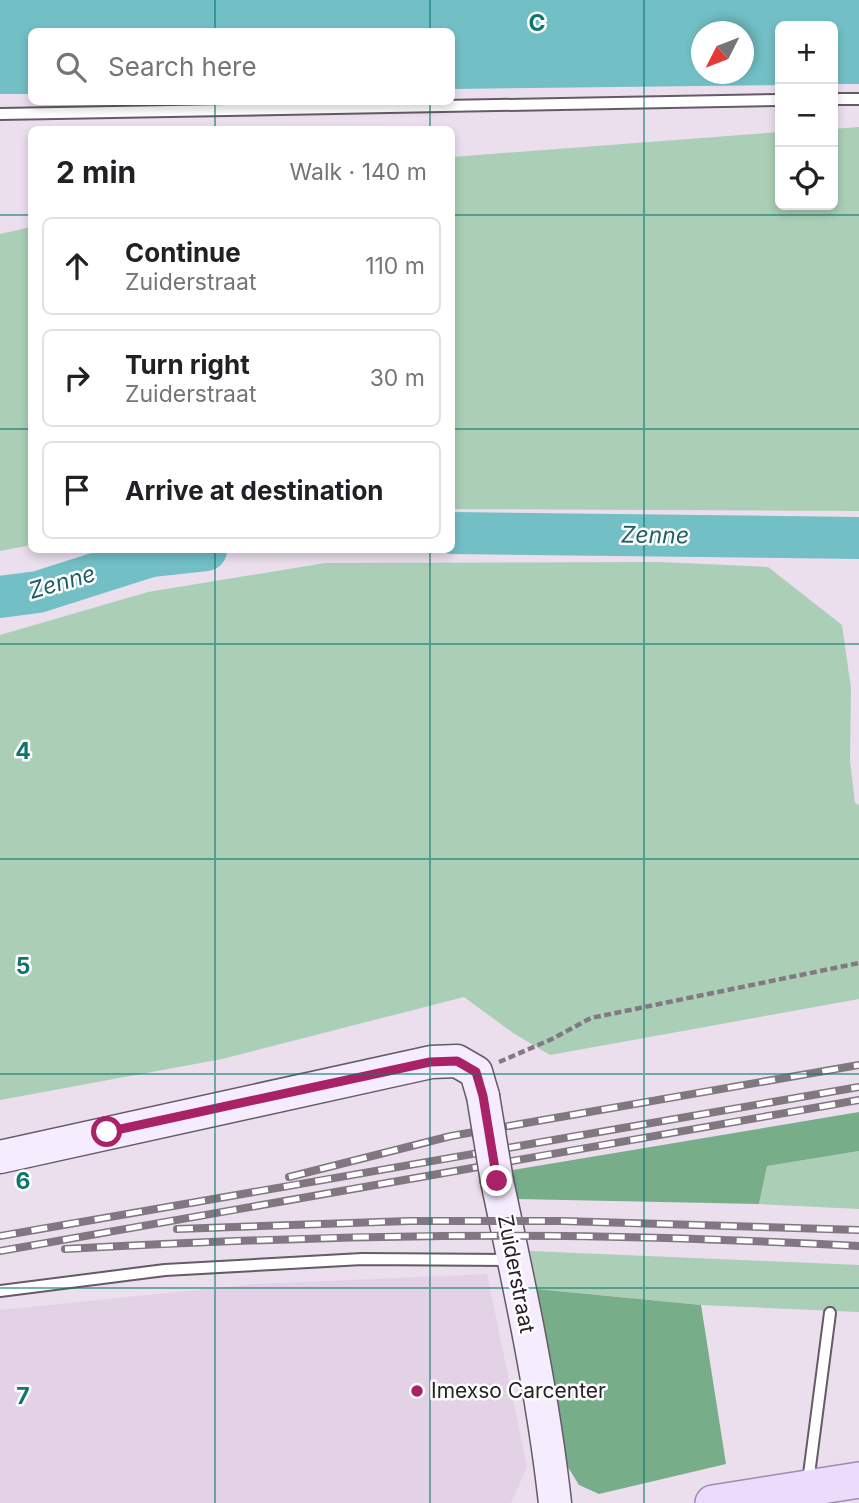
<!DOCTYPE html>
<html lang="en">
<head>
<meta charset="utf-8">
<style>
	body { margin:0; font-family:Inter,sans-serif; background:#f6f6f6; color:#202124 }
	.controls { position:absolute; right:21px; top:21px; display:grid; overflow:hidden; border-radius:10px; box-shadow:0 4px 10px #0003 }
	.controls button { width:63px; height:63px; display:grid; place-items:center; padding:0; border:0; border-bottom:2px solid #e0e0e0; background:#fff; color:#202124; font:35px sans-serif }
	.compass { position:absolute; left:691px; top:21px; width:63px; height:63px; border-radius:50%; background:#fff; box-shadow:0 4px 10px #0003; rotate:228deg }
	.stop { position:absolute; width:21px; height:21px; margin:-16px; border:5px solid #a92268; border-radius:50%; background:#fff }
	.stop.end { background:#a92268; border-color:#fff; box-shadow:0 2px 7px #0008 }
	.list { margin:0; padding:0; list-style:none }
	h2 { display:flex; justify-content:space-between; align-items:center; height:91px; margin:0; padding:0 28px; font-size:30px }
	h2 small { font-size:23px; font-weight:400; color:#757577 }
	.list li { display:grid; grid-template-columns:46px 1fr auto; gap:21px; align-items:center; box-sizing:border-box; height:98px; margin:0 14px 14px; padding:0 14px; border:2px solid #e0e0e0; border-radius:10px }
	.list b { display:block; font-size:26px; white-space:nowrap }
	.list p { margin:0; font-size:23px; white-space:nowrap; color:#757577 }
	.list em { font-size:23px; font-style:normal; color:#757577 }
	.icon { flex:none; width:38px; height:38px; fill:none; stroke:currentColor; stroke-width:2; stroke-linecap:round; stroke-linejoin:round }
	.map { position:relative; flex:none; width:859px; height:1503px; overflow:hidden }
	.search { position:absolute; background:#fff; box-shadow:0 4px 10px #0003; left:28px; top:28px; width:427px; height:77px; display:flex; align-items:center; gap:18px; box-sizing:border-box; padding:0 24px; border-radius:10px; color:#757577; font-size:26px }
	.panel { position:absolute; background:#fff; box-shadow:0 4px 10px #0003; left:28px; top:126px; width:427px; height:427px; border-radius:10px }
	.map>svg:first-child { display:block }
</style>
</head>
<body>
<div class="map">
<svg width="859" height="1503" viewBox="0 0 859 1503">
	<rect width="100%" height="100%" fill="#ebdeed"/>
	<path fill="#e3d1e6" d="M 487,1274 L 527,1467 L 511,1503 L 0,1503 L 0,1310 L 257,1284 Z"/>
	<g fill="#aaceb6">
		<path d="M 859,127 L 859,511 L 452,509 L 452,157 L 780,132 L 780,205 L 833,205 L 833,129 Z"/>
		<path d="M 31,227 L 31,545 L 0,551 L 0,234 Z"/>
		<path d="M 660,562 L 768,567 L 842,625 L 851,688 L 850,761 L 855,803 L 859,805 L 859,999 L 550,1055 L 513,1033 L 464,997 L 222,1059 L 0,1100 L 0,635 L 148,592 L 325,563 Z"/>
		<path d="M 859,1151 L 859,1209 L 759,1204 L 767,1166 Z"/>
		<path d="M 530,1251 L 859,1265 L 859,1312 L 701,1305 L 536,1289 Z"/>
	</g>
	<g fill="#78ad8a">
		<path d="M 859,1112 L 859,1151 L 767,1166 L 759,1204 L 516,1199 L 513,1170 Z"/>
		<path d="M 536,1289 L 701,1305 L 726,1464 L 599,1494 L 579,1485 L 563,1459 Z"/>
	</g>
	<path fill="#72bfc5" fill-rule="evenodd" d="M 0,0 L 859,0 L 859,84 L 833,84 L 833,26 L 780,26 L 780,85 L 452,89 L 452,32 L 32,32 L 31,94 L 0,94 ZM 702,32 L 744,32 L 744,74 L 702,74 Z"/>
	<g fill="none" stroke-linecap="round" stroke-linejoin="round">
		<g stroke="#72bfc5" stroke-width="42">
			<path d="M 452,533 L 859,538"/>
			<path d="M 0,597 L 38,592 L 151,556 L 206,550"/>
		</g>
		<g stroke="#655a67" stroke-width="14">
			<g id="lane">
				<path d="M 833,99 L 859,99"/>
				<path d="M 0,114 L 780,100"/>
				<path d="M 0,1291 L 165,1270 L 362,1259 L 511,1260"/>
				<path d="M 808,1482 L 830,1313"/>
			</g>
		</g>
		<g stroke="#655a67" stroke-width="35">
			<g id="secondary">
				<path d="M 0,1157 L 431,1062 L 457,1061 L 476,1072 L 483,1096"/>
				<path d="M 497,1181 C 520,1288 543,1395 555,1503"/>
			</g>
		</g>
		<g stroke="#9f8bb0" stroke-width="38">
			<path id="primary" d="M 713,1503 L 859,1480"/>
		</g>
		<path stroke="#817983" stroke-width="4.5" stroke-dasharray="7 3.5" stroke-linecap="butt" d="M 499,1062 L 552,1039 L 591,1018 L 859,963"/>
		<use href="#lane" stroke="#fff" stroke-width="10"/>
		<use href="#secondary" stroke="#f5edfd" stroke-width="32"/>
		<use href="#primary" stroke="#ecdbfb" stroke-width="35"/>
		<g stroke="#807781" stroke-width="8">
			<g id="rail">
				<path d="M 289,1177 L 451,1136 L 859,1065"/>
				<path d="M 177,1229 L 409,1221 L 562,1221 L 859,1230"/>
				<path d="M 0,1236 L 859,1087"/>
				<path d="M 65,1249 C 231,1240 397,1234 563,1236 C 661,1237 760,1241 859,1246"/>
				<path d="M 0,1251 L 859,1100"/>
			</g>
		</g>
		<use href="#rail" stroke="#fff" stroke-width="5" stroke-dasharray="16" stroke-linecap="butt"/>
		<g stroke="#655a67" stroke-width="35" stroke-linecap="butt">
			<path id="secondary-bridge" d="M 483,1096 L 497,1181"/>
		</g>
		<use href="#secondary-bridge" stroke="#f5edfd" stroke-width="32"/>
	</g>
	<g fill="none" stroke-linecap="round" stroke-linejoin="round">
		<path stroke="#a92268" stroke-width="9" d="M 107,1132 L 430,1062 L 457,1061 L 476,1072 L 483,1096 L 497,1181"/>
	</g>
	<path fill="none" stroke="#0f766e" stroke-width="2" stroke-opacity="0.55" d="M 215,0 L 215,32M 430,0 L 430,32M 644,0 L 644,1503M 215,102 L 215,130M 430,102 L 430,130M 0,215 L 32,215M 452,215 L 859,215M 0,429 L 32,429M 452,429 L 859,429M 215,550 L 215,1503M 430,550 L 430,1503M 0,644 L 859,644M 0,859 L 859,859M 0,1074 L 859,1074M 0,1288 L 859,1288"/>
	<circle fill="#a92268" stroke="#fff" stroke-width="2.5" cx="417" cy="1391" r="7"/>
	<g text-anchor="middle" stroke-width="5" stroke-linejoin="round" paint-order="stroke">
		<g font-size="21" fill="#272228" stroke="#fff">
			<text transform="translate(516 1274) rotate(79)" y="7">Zuiderstraat</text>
		</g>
		<g font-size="21" fill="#272228" stroke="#fff" text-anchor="start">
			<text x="431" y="1398">Imexso Carcenter</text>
		</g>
		<g font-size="23" font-style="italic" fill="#1f5f64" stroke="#fff">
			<text transform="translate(655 535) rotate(1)" y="8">Zenne</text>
			<text transform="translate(62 582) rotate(-16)" y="8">Zenne</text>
		</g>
	</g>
	<g font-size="23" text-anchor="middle" font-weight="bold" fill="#0f766e" stroke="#fff" stroke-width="5" stroke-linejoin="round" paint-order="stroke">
		<text x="537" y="31">C</text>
		<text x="23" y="759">4</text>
		<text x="23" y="974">5</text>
		<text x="23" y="1189">6</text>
		<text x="23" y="1404">7</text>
	</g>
</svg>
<div class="controls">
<button>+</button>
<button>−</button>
<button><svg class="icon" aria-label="locate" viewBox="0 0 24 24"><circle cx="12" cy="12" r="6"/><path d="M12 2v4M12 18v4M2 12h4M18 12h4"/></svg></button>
</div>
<svg class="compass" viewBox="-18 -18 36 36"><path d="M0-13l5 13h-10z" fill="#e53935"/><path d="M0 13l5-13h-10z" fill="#757577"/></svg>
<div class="stop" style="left:107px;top:1132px"></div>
<div class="stop end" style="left:497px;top:1181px"></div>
<div class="search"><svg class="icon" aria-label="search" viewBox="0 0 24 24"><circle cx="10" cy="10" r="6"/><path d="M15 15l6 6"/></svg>Search here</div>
<section class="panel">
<h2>2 min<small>Walk · 140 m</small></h2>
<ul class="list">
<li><svg class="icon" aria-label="ahead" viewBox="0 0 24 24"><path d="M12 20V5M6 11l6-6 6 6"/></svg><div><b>Continue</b><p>Zuiderstraat</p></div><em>110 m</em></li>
<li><svg class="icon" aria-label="right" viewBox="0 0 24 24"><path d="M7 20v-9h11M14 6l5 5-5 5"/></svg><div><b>Turn right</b><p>Zuiderstraat</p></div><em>30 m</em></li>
<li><svg class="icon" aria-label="arrive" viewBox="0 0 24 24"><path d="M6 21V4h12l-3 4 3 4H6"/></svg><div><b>Arrive at destination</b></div></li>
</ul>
</section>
</div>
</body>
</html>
